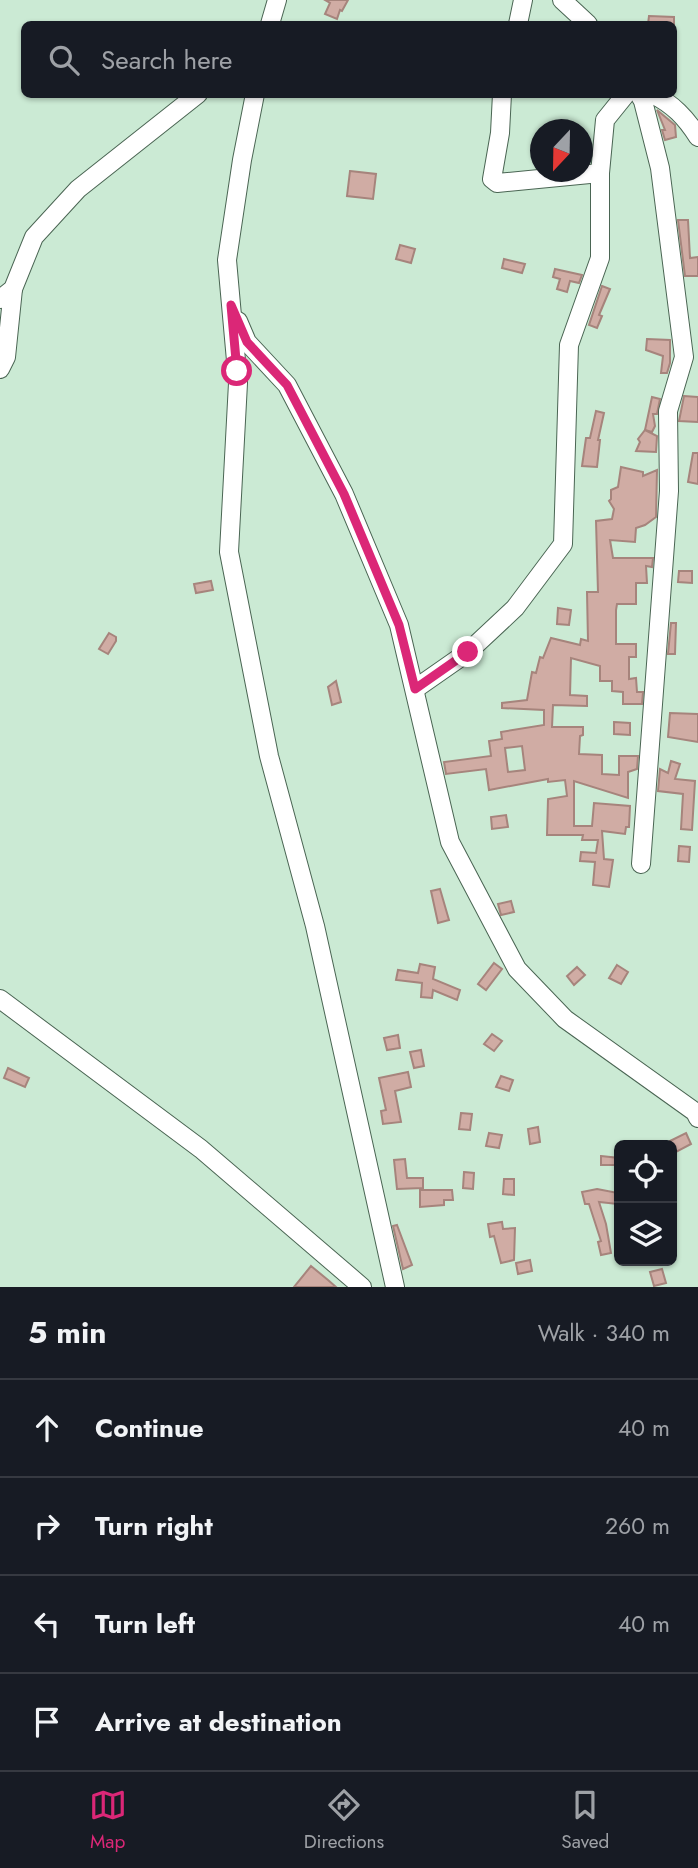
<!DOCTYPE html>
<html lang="en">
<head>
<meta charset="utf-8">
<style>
	body { margin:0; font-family:Jost,sans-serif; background:#242831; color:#f1f3f6 }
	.controls { position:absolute; right:21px; bottom:21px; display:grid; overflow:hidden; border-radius:10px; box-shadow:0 2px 5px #0004 }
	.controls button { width:63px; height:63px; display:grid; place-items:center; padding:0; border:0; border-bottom:2px solid #363941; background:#171b24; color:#f1f3f6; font:35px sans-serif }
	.compass { position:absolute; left:530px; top:119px; width:63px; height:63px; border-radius:50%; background:#171b24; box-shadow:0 2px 5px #0004; rotate:202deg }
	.stop { position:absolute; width:21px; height:21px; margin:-16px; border:5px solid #db2777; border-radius:50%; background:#fff }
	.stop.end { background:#db2777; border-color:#fff; box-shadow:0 2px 7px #0008 }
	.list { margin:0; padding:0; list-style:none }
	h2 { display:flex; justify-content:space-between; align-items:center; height:91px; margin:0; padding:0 28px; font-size:30px }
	h2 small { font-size:23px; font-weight:400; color:#9ea1a6 }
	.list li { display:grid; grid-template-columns:46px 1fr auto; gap:21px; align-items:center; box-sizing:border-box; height:98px; padding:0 28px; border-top:2px solid #363941 }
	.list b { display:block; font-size:26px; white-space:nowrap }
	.list em { font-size:23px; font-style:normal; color:#9ea1a6 }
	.icon { flex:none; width:38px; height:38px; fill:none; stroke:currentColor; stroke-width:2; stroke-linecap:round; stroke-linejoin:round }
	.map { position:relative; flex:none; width:698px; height:1287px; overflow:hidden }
	.search { position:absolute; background:#171b24; box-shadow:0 2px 5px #0004; left:21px; right:21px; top:21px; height:77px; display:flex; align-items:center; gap:18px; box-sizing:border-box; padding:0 24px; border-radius:10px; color:#9ea1a6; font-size:26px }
	.sheet { height:483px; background:#171b24 }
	nav { display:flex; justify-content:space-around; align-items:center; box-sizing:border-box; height:98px; border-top:2px solid #363941; background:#171b24; font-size:19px; color:#9ea1a6 }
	nav a { display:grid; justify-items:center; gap:4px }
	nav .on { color:#db2777 }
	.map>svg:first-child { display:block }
</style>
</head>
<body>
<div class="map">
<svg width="698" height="1287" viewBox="0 0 698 1287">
	<rect width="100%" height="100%" fill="#cbead4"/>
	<g fill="#d0aca4" stroke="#a6847c" stroke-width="2" fill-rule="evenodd">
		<path d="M 325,0 L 348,0 L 342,11 L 340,10 L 337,19 L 325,14 L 330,3 Z"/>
		<path d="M 649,16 L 674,17 L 674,24 L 648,24 Z"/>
		<path d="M 657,110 L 675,125 L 676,137 L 665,140 L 662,130 L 665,130 Z"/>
		<path d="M 350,171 L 376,174 L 373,199 L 347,196 Z"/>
		<path d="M 678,220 L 688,220 L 690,258 L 698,257 L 698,276 L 685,276 Z"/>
		<path d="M 400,245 L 415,249 L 411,263 L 396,259 Z"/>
		<path d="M 504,259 L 525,264 L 522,273 L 502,268 Z"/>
		<path d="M 555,269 L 582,275 L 579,283 L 570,281 L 567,292 L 557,289 L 560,279 L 553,277 Z"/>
		<path d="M 602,286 L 610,289 L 599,315 L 602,316 L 597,328 L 589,325 Z"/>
		<path d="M 647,339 L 670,340 L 670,363 L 667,373 L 661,373 L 663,356 L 646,350 Z"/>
		<path d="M 684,396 L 698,397 L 698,422 L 679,421 Z"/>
		<path d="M 652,397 L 660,399 L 657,414 L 653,414 L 655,426 L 652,432 L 645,430 Z"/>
		<path d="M 596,411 L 604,413 L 598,440 L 600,440 L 597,467 L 582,466 L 586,438 L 590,438 Z"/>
		<path d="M 645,430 L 657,436 L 656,452 L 636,451 L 640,442 L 638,439 Z"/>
		<path d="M 693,453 L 698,453 L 698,484 L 688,482 Z"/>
		<path d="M 621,467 L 643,472 L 643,476 L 657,470 L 656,517 L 645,525 L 636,528 L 635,542 L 610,540 L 613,558 L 653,558 L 652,567 L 646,566 L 647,583 L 636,583 L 636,604 L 617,604 L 616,610 L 616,644 L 636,644 L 636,657 L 629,657 L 629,679 L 636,678 L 637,692 L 643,692 L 642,704 L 623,704 L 623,692 L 612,691 L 612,681 L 600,681 L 600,666 L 571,658 L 570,695 L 587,696 L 587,706 L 553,705 L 552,727 L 583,727 L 583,735 L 580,736 L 579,754 L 602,755 L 602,774 L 619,775 L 619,756 L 638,756 L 637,769 L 628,772 L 628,798 L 574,781 L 574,826 L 592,826 L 594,803 L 630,806 L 629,827 L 626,827 L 625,834 L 602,831 L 604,859 L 613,860 L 609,887 L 593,885 L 595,862 L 580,861 L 581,852 L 596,853 L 598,840 L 582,840 L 583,835 L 547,835 L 548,799 L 567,796 L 565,780 L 548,782 L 548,779 L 489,790 L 486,769 L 446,774 L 444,762 L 491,756 L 489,741 L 502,739 L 501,732 L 544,725 L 544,710 L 502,708 L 502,703 L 527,700 L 532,672 L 536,673 L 540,657 L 543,658 L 551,638 L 580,645 L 581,639 L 588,641 L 587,592 L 598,592 L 596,521 L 612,519 L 614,509 L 609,501 L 611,499 L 611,490 L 618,487 ZM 522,746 L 525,770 L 508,772 L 505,748 Z"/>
		<path d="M 679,571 L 692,571 L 692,583 L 678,582 Z"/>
		<path d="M 211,581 L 213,590 L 196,593 L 194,584 Z"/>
		<path d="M 558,608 L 571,610 L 569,625 L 557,624 Z"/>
		<path d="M 671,623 L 676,623 L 675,654 L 668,654 Z"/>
		<path d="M 109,633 L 116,637 L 116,641 L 108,654 L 99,649 Z"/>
		<path d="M 336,681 L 341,702 L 332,705 L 328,687 Z"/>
		<path d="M 670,713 L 698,714 L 698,742 L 668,737 Z"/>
		<path d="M 614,722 L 630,723 L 630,735 L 614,734 Z"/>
		<path d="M 671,761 L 680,764 L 675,779 L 695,781 L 692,830 L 681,829 L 683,794 L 658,791 L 660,769 L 668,773 Z"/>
		<path d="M 506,815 L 508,827 L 492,829 L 491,817 Z"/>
		<path d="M 679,846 L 690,847 L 689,862 L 678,861 Z"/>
		<path d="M 440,889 L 449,920 L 438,923 L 431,891 Z"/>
		<path d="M 511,901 L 514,912 L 501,915 L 498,904 Z"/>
		<path d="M 494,963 L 502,969 L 486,990 L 478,984 Z"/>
		<path d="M 420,964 L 435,967 L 433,979 L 460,990 L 457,1000 L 433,990 L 432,998 L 421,997 L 422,983 L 396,980 L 398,970 L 418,973 Z"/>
		<path d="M 617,965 L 628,972 L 621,984 L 609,978 Z"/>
		<path d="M 577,967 L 585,975 L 574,985 L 567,976 Z"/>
		<path d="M 492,1034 L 502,1041 L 494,1051 L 484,1044 Z"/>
		<path d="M 398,1035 L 400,1048 L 387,1050 L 384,1038 Z"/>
		<path d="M 421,1050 L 424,1066 L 414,1068 L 410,1052 Z"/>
		<path d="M 8,1068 L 29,1078 L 25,1087 L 4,1078 Z"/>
		<path d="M 408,1072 L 411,1087 L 395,1091 L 401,1122 L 383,1124 L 381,1111 L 386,1110 L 379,1078 Z"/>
		<path d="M 501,1076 L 513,1080 L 509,1091 L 496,1087 Z"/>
		<path d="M 461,1113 L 472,1114 L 470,1130 L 459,1129 Z"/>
		<path d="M 538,1127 L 540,1142 L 530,1144 L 528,1129 Z"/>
		<path d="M 489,1133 L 502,1135 L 499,1148 L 486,1146 Z"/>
		<path d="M 686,1133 L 691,1144 L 676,1152 L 670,1141 Z"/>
		<path d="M 601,1156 L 619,1158 L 619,1165 L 601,1165 Z"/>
		<path d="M 405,1159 L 407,1178 L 423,1178 L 423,1188 L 397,1189 L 394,1160 Z"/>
		<path d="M 464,1172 L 474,1173 L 473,1189 L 463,1188 Z"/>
		<path d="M 504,1179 L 514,1179 L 514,1195 L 503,1194 Z"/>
		<path d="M 597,1189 L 618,1193 L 617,1204 L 599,1202 L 606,1224 L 611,1253 L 601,1255 L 598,1242 L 601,1241 L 589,1204 L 585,1204 L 582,1192 Z"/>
		<path d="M 420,1190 L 452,1190 L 453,1200 L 444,1200 L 444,1205 L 420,1207 Z"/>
		<path d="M 502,1222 L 503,1229 L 515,1228 L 514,1260 L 501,1263 L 494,1236 L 490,1237 L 488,1224 Z"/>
		<path d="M 397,1225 L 412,1265 L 403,1269 L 393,1226 Z"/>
		<path d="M 530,1260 L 532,1271 L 518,1274 L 516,1263 Z"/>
		<path d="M 311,1266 L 328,1280 L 336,1287 L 294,1287 Z"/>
		<path d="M 662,1269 L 666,1283 L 654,1286 L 650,1272 Z"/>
	</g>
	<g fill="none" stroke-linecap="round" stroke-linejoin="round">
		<g stroke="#4a6553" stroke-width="20">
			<g id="minor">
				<path d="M 562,0 L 588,24"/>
				<path d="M 270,24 L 277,0"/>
				<path d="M 518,24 L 523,0"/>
				<path d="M 255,94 L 242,160 L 227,260 L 238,383 L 229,552 L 269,756 L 315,926 L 395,1287"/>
				<path d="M 502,94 L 500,133 L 492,179 L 497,183 L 600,173"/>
				<path d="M 639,94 L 643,101 L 660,168 L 684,357 L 668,411 L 669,491 L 641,864"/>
				<path d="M 652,94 C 673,104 686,118 698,137"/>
				<path d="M 0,299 L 13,289 L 34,237 L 78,189 L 198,94"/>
				<path d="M 238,321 L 247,342 L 287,385 L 344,494 L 399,625 L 450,842 L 517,969 L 565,1019 L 695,1112 L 698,1118"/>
				<path d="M 0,369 L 6,357 L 13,289"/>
				<path d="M 415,689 L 468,652 L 515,608 L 563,544 L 569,345 L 600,258 L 600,173 L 605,120 L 626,94"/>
				<path d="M 0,999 L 201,1149 L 362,1287"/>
			</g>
		</g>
		<use href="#minor" stroke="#fff" stroke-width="18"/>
	</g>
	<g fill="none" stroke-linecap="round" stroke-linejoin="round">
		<path stroke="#db2777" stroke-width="9" d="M 237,371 L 231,305 L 247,342 L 287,385 L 344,494 L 399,625 L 415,689 L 468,652"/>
	</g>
</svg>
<div class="controls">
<button><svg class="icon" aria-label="locate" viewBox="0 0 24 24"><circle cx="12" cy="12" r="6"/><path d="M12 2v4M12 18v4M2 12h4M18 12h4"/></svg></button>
<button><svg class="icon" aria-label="layers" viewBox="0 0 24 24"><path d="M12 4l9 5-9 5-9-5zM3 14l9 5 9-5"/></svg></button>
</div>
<svg class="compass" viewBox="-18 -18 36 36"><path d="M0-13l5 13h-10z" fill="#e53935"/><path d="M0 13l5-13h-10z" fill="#9ea1a6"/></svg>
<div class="stop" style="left:237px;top:371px"></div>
<div class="stop end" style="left:468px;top:652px"></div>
<div class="search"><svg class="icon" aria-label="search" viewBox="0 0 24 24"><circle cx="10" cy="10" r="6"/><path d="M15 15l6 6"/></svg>Search here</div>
</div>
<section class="sheet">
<h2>5 min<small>Walk · 340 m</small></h2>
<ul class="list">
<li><svg class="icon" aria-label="ahead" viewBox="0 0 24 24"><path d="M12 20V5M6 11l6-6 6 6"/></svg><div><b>Continue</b></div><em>40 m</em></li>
<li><svg class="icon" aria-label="right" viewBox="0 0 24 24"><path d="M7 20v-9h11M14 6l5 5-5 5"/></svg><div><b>Turn right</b></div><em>260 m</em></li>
<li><svg class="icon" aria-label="left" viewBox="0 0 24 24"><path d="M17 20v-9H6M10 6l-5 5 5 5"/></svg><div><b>Turn left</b></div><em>40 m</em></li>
<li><svg class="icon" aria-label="arrive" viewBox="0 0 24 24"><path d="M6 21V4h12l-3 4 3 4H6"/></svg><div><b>Arrive at destination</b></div></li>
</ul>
</section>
<nav>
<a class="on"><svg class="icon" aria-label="map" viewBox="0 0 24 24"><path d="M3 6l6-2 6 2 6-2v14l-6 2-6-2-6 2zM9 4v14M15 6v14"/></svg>Map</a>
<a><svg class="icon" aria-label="directions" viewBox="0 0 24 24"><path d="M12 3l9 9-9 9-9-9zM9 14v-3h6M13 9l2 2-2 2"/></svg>Directions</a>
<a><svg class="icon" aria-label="saved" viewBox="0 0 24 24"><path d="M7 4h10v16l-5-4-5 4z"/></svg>Saved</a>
</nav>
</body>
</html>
